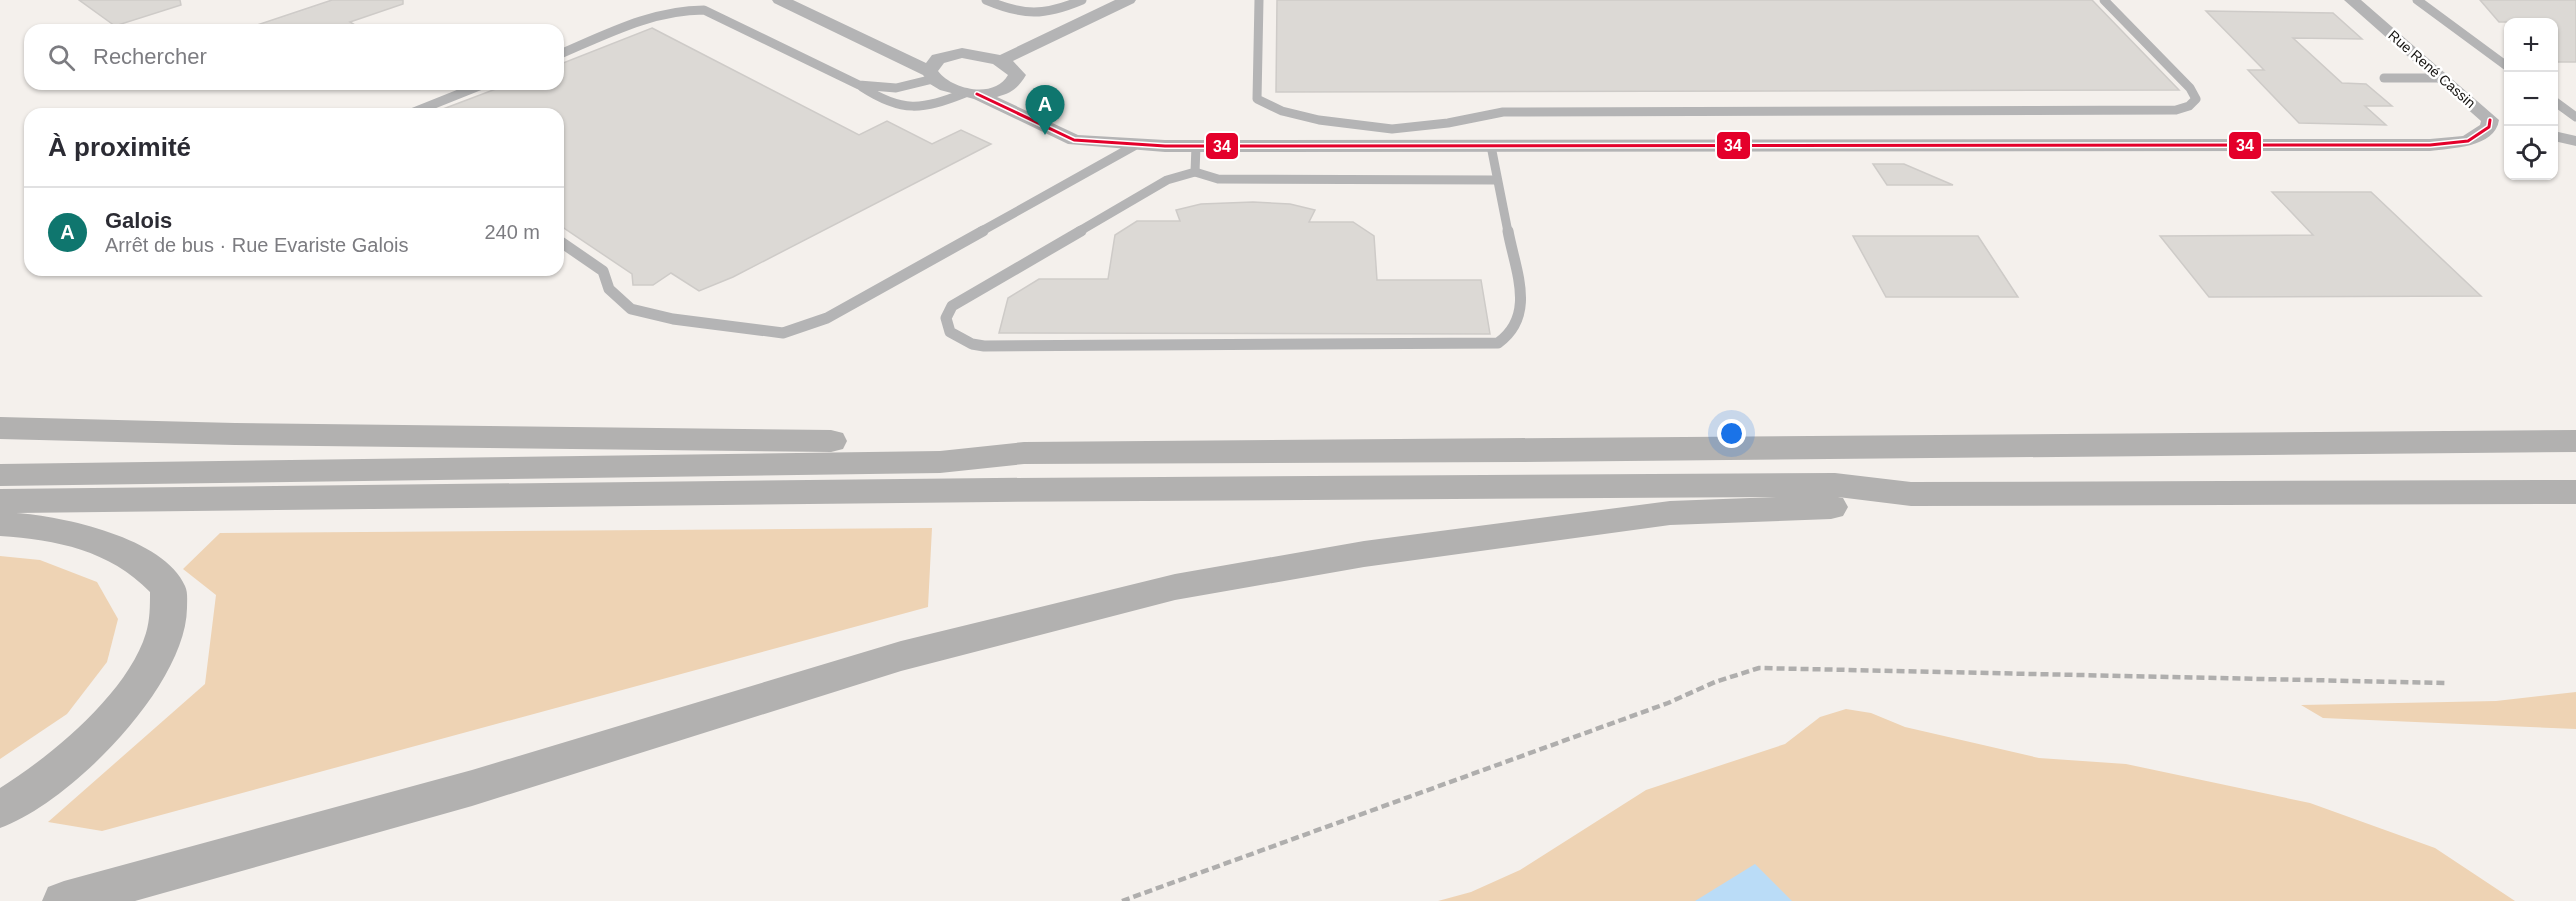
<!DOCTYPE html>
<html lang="fr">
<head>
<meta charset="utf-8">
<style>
	body { margin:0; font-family:Helvetica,sans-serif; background:#f2f2f3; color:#2b2b33 }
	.controls { position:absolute; right:18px; top:18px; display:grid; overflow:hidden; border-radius:12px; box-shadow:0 2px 4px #0004 }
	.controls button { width:54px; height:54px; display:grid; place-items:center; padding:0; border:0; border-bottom:2px solid #e1e1e2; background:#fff; color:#2b2b33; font:30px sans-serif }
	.you { position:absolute; left:1732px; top:434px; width:21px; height:21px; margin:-15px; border:4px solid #fff; border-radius:50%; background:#1a73e8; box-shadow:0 0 0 9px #1a73e833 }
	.badge { display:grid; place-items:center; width:39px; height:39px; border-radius:50%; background:#0f766e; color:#fff; font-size:20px; font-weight:700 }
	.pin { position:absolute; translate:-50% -50px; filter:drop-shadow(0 2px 3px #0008) }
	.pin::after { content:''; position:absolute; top:32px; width:21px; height:18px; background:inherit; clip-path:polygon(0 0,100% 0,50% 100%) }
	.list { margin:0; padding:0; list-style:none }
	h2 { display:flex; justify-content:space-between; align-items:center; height:78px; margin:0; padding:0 24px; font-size:26px }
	h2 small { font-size:20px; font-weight:400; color:#7c7c81 }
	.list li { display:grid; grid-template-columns:39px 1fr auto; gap:18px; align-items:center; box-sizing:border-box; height:90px; padding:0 24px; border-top:2px solid #e1e1e2 }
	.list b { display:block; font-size:22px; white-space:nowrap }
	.list p { margin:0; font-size:20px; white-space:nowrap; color:#7c7c81 }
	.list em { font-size:20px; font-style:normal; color:#7c7c81 }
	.icon { flex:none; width:33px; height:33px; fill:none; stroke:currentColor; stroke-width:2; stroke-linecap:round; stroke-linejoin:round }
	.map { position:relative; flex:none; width:2576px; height:901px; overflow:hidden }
	.search { position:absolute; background:#fff; box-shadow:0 2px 4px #0004; left:24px; top:24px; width:540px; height:66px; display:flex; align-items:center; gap:15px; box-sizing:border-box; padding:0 21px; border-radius:18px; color:#7c7c81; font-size:22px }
	.panel { position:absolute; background:#fff; box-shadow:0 2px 4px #0004; left:24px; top:108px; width:540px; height:168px; border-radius:18px }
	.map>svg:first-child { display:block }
</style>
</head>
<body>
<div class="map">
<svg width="2576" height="901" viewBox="0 0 2576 901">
	<rect width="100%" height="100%" fill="#f4f0ec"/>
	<g fill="#eed3b4">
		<path d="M 932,528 L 928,607 L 102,831 L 48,822 L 205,684 L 216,595 L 183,569 L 220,533 Z"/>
		<path d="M 0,556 L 40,560 L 97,582 L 118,619 L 107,662 L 67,714 L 0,759 Z"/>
		<path d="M 2576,692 L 2576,729 L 2323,718 L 2301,705 L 2496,701 Z"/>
		<path d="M 1846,709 L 1871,713 L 1905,727 L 2039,758 L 2126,764 L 2310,803 L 2435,848 L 2515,901 L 1438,901 L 1471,892 L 1520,870 L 1646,790 L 1785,744 L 1820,717 Z"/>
	</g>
	<path fill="#badcf7" d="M 1755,864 L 1792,901 L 1695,901 Z"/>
	<g fill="#dcd9d5" stroke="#cecbc8" stroke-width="1.5">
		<path d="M 79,0 L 180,0 L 181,5 L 115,26 Z"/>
		<path d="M 332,0 L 403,0 L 403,4 L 350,22 L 363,30 L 254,30 L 254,26 Z"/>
		<path d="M 1277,0 L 2092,0 L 2179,90 L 1276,92 Z"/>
		<path d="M 2480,0 L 2576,0 L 2576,62 L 2553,62 L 2553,22 L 2499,22 Z"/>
		<path d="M 2206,11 L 2333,13 L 2362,39 L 2293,38 L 2342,83 L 2366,84 L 2392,106 L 2365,106 L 2386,125 L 2299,123 L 2248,70 L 2264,70 Z"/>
		<path d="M 652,28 L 859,135 L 887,121 L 932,144 L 961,130 L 991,144 L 733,277 L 699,291 L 671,273 L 653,285 L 633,285 L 632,274 L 558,224 L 558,114 L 435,112 L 509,84 L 558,84 L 558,65 Z"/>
		<path d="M 1873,164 L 1904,164 L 1953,185 L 1887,185 Z"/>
		<path d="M 2272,192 L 2371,192 L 2481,296 L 2209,297 L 2160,236 L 2313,235 Z"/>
		<path d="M 1253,202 L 1290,204 L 1315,210 L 1309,222 L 1353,222 L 1374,236 L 1377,280 L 1481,280 L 1490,334 L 999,333 L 1008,298 L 1039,279 L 1108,279 L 1115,235 L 1137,221 L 1180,221 L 1176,210 L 1201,204 Z"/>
		<path d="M 1853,236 L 1978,236 L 2018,297 L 1886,297 Z"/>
	</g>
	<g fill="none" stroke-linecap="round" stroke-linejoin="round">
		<path stroke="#afaead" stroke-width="4.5" stroke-dasharray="8 4" stroke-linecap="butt" d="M 1122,901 L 1668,703 L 1715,682 L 1759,668 L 2445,683"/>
		<g stroke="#b4b4b5" stroke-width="9">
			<path d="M 986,0 C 1024,16 1044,16 1082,0"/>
			<path d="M 1259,0 L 1257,99 L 1282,111 L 1319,120 L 1392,129 L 1448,123 L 1503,112 L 2176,110 L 2189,106 L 2196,99 L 2190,88 L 2104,0"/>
			<path d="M 2417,0 L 2508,67"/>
			<path d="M 558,55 C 605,35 652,10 704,10 L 859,85 L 896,88 L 933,79"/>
			<path d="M 2384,78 L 2443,78"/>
			<path d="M 862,87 C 902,113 922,110 965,93"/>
			<path d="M 2554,101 L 2576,117"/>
			<path d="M 409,114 L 484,84"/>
			<path d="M 1491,146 L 1508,232"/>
			<path d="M 1195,172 L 1218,179 L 1497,180"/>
			<path d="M 980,232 L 1134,146"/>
			<path d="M 1078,232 L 1167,180 L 1195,172 L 1196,146"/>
		</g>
		<g stroke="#b4b4b5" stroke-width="11">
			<path d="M 1081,231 L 952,306 L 946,318 L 950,332 L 972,344 L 984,346 L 1498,343 C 1537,315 1515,270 1508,231"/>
			<path d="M 558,240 L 603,271 L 609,289 L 631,309 L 673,319 L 783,333 L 827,318 L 983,231"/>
		</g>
		<g fill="#b4b4b5" fill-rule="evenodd">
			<path d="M 772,0 L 793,0 L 926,63 L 932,55 L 962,48 L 1000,55 L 1115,0 L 1136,0 L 1134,3 L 1013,61 L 1026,75 C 1018,88 1012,93 997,97 L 1078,135 L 1165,140 L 2430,139 L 2463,136 L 2480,125 L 2481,121 L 2344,0 L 2361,0 L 2499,120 C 2495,148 2451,148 2430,151 L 1165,152 L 1068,144 L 974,99 L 940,90 L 930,84 L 923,75 L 774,3 ZM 962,58 L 993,64 L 1008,75 C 995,99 952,90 938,71 L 944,63 Z"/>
			<path d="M 2554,131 L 2576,136 L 2576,146 L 2554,141 Z"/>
		</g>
		<g fill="#b2b1b0" fill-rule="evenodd">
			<path d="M 0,417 L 235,423 L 831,430 L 843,433 L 847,441 L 843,449 L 831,452 L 235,445 L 0,439 Z"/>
			<path d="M 2576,430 L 2576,452 L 1518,462 L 1024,464 L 940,473 L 0,486 L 0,464 L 940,451 L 1024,442 Z"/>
			<path d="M 1835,473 L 1911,482 L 2576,480 L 2576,504 L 1911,506 L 1838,497 L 1843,498 L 1848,507 L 1843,516 L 1831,519 L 1670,525 L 1364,567 L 1175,600 L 901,671 L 472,806 L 135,901 L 42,901 L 48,887 L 64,881 L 472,770 L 901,641 L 1175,574 L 1364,541 L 1670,501 L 1776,497 L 995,502 L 16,513 C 62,516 165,538 185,586 C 188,592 187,601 187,608 C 186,686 70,803 0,828 L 0,788 C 51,756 128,693 146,633 C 150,620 150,606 150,592 C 109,550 57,540 0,536 L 0,489 L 995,478 Z"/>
		</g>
		<g stroke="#fff" stroke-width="6">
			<path id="bus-1" d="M 977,94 L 1074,140 L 1165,146 L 2430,145 L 2468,141 L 2489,127 L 2490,120"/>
		</g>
		<use href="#bus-1" stroke="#e4002b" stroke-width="3"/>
	</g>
	<g text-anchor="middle" stroke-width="5" stroke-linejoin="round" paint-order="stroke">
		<g font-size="14" fill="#14120f" stroke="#fff">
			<text transform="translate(2432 69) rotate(41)" y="5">Rue René Cassin</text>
		</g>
	</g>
	<g stroke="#fff" stroke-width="2">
		<rect x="2228" y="131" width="34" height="29" rx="6" fill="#e4002b"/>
		<rect x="1716" y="131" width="35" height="29" rx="6" fill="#e4002b"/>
		<rect x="1205" y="132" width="34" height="28" rx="6" fill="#e4002b"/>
	</g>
	<g font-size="16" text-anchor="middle" font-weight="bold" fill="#fff">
		<text x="2245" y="151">34</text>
		<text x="1733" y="151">34</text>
		<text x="1222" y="152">34</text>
	</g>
</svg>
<div class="controls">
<button>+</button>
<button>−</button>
<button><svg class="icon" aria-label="locate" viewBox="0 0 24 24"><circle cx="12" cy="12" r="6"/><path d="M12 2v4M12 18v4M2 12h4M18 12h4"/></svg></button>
</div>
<div class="you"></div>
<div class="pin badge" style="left:1045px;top:135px">A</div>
<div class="search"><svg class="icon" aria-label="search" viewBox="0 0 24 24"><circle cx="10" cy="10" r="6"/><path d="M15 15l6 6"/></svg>Rechercher</div>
<section class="panel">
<h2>À proximité<small></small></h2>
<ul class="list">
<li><span class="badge">A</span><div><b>Galois</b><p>Arrêt de bus · Rue Evariste Galois</p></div><em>240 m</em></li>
</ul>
</section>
</div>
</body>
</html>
